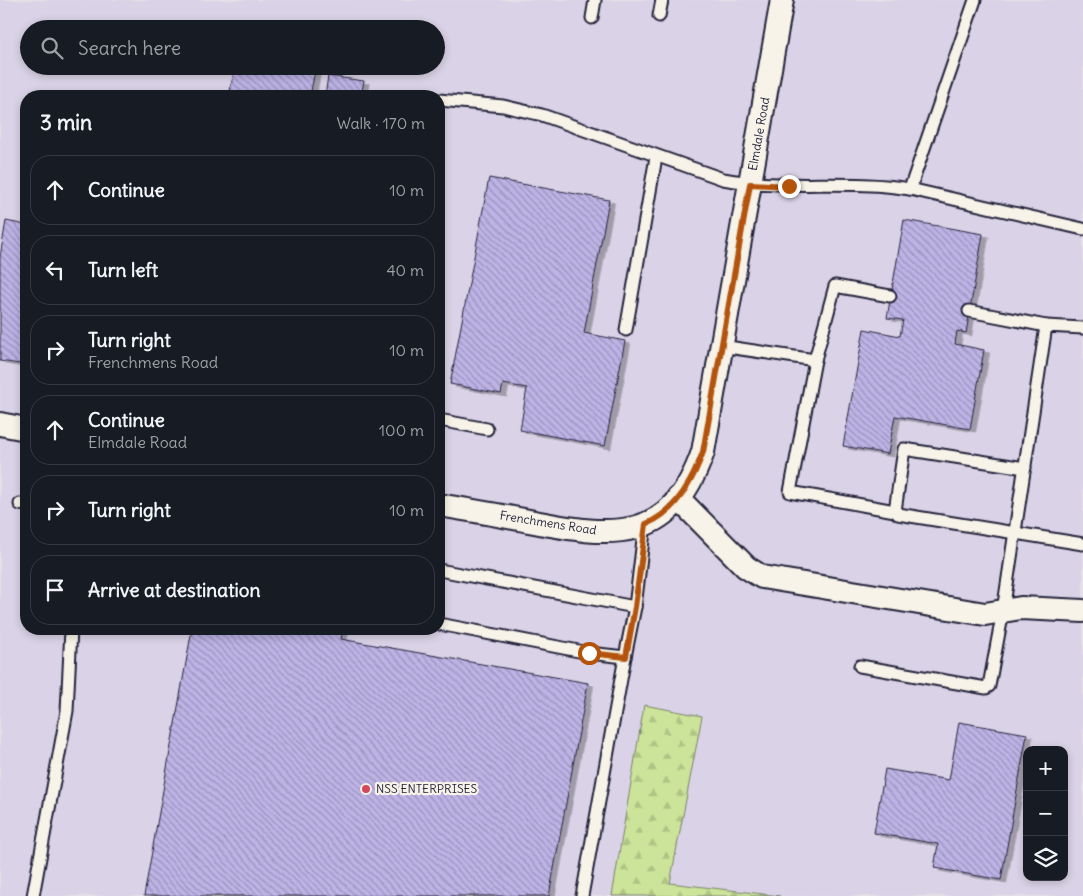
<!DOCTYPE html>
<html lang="en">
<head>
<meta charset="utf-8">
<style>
	body { margin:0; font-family:Delius,sans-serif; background:#242831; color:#f1f3f6 }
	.controls { position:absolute; right:15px; bottom:15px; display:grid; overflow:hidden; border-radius:10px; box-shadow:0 2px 8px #0003 }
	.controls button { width:45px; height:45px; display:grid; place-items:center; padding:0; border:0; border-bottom:1px solid #363941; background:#171b24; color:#f1f3f6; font:25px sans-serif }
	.stop { position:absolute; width:15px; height:15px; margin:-11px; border:4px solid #b45309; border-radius:50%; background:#fff }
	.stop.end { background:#b45309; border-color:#fff; box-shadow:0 1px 5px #0008 }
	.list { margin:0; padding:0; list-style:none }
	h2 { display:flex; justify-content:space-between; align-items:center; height:65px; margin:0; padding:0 20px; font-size:21px }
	h2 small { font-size:16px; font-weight:400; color:#9ea1a6 }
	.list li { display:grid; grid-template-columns:32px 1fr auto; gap:15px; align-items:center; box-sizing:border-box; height:70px; margin:0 10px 10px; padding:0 10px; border:1px solid #363941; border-radius:20px }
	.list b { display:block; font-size:19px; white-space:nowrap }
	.list p { margin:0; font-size:16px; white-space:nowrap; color:#9ea1a6 }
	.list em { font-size:16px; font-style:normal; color:#9ea1a6 }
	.icon { flex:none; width:28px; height:28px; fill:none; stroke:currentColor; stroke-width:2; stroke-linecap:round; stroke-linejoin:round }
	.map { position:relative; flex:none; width:1083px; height:896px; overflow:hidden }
	.search { position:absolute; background:#171b24; box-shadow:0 2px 8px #0003; left:20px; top:20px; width:425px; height:55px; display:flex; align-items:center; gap:12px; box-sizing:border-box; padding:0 18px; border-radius:28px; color:#9ea1a6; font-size:19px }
	.panel { position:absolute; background:#171b24; box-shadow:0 2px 8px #0003; left:20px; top:90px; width:425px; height:545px; border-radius:20px }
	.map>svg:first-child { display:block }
</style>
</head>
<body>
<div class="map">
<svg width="1083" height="896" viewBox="0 0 1083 896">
	<defs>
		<pattern id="forest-firs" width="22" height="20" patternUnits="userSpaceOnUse" patternTransform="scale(1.25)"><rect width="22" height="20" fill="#cce499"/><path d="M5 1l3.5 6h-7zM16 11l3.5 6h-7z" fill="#afc385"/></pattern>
		<pattern id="building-back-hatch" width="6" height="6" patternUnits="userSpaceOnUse" patternTransform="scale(1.25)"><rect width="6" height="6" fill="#bdb3e5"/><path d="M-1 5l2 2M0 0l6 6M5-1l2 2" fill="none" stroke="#9991bb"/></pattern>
		<filter id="shadow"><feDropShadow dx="5.5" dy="3" stdDeviation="0" flood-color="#0004"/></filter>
	</defs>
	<rect width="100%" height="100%" fill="#e6e0e7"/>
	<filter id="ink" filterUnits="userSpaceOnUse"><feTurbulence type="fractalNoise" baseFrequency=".02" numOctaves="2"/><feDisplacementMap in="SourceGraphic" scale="10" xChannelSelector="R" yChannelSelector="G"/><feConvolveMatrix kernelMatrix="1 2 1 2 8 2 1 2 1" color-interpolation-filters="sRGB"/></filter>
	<g filter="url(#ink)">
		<path fill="#dad2e6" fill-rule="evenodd" d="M 0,0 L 1083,0 L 1083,896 L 0,896 ZM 29,29 L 436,29 L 436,66 L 29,66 ZM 26,96 L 439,96 L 439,629 L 26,629 ZM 1027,750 L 1064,750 L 1064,877 L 1027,877 Z"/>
		<path fill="url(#forest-firs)" stroke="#77836a" d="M 644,705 L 702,716 L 670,883 L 780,896 L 612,896 Z"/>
		<g fill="url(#building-back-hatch)" stroke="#22223b" filter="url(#shadow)">
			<path d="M 235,66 L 316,66 L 310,96 L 229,96 Z"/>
			<path d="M 328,76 L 364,81 L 361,96 L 325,96 Z"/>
			<path d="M 489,178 L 609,200 L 584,333 L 625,341 L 605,446 L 520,430 L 527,388 L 503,384 L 501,394 L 450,384 Z"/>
			<path d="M 904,220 L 983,234 L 966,333 L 957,331 L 955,344 L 984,350 L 970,429 L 895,416 L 888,454 L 843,446 L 864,329 L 900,336 L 903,320 L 887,318 Z"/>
			<path d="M 6,221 L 26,225 L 26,365 L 0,361 L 0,257 Z"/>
			<path d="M 192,629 L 343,629 L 341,639 L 588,683 L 549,896 L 144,896 Z"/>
			<path d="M 959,722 L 1027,734 L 1001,880 L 934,868 L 938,844 L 874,833 L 885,769 L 949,780 Z"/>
		</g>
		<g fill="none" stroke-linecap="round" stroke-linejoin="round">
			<g stroke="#22223b" stroke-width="15">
				<g id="service">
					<path d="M 659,16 L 662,0"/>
					<path d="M 592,18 L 595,0"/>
					<path d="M 439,100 L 503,106 L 542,115 L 723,179 C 785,190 848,179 910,189 L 975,0"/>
					<path d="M 910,189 L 1083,229"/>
					<path d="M 969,311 L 1046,326"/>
					<path d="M 626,330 L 656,157"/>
					<path d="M 721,346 L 815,360 L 790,492 L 895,511"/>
					<path d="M 815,360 L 835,286 L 890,296"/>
					<path d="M 439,420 L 487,429"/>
					<path d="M 1025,468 L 904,449 L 895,511 L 898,514 L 1083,544"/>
					<path d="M 20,504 L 26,505"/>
					<path d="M 439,570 L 635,607"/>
					<path d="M 439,624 L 589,653 L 625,657 L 635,607 L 645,523"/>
					<path d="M 860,666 L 986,688 L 989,686 L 1003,611 L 1046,326 L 1083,328"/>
					<path d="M 33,896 L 67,711 L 71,629"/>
					<path d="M 582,896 L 625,657"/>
				</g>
			</g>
			<g stroke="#22223b" stroke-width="26">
				<g id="minor">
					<path d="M 0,424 L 26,429"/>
					<path d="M 678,498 L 746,567 L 762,577 L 985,614 L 1021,608 L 1083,611"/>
					<path d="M 439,505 C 469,510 499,515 529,521 C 611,537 670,546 703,452 L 782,0"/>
				</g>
			</g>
			<use href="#service" stroke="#f7f3e8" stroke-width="11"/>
			<use href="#minor" stroke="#f7f3e8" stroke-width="22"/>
		</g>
	</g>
	<g fill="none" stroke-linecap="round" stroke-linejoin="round" filter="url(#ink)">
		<path stroke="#b45309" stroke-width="6" d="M 589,653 L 626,657 L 635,607 L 646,524 C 676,512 693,480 703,452 L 750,184 L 789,186"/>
	</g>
	<circle fill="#d1495b" stroke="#f7f3e8" stroke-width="2" cx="366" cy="789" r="5"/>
	<g text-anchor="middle" stroke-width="4.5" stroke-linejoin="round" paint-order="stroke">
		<g font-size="12" fill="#22223b" stroke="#f7f3e8">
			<text transform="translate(759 134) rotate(-80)" y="4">Elmdale Road</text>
			<text transform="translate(548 523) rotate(9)" y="4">Frenchmens Road</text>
		</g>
		<g font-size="12" fill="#22223b" stroke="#f7f3e8" text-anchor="start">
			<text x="376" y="793">NSS ENTERPRISES</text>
		</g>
	</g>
</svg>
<div class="controls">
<button>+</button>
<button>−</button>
<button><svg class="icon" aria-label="layers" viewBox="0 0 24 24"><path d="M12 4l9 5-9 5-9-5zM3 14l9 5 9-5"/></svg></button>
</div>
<div class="stop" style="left:589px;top:653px"></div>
<div class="stop end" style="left:789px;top:186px"></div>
<div class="search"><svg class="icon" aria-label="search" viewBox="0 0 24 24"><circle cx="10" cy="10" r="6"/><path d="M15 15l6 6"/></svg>Search here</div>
<section class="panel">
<h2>3 min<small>Walk · 170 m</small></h2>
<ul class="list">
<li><svg class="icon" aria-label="ahead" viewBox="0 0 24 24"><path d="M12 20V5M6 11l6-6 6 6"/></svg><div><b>Continue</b></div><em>10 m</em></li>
<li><svg class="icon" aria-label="left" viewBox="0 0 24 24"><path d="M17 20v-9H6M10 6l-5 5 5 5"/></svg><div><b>Turn left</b></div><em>40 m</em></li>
<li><svg class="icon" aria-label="right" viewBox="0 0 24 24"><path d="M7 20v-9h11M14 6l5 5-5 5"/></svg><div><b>Turn right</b><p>Frenchmens Road</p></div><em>10 m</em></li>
<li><svg class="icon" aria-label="ahead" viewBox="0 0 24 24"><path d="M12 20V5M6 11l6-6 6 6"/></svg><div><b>Continue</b><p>Elmdale Road</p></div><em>100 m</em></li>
<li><svg class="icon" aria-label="right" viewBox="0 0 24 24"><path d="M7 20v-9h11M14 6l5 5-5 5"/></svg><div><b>Turn right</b></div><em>10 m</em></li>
<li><svg class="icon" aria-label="arrive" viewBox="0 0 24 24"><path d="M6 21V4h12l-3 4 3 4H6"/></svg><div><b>Arrive at destination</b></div></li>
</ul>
</section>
</div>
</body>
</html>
